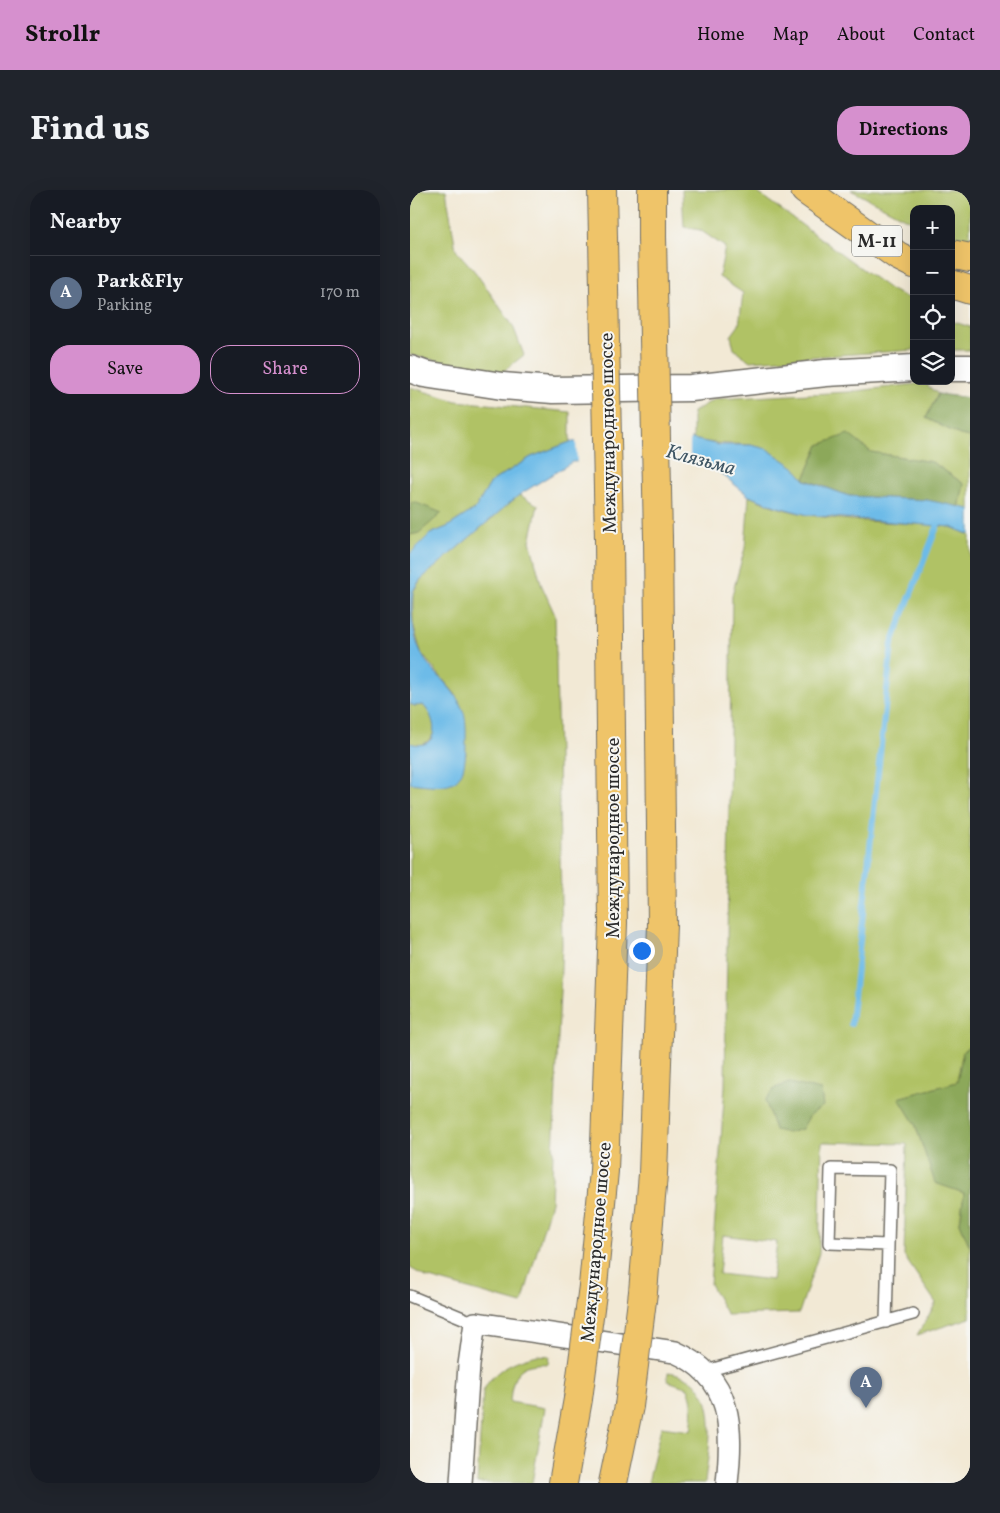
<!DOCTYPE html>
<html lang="en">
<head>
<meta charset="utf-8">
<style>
	body { margin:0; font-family:Vollkorn,serif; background:#20242c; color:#f1f3f6 }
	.controls { position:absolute; right:15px; top:15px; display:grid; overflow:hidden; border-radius:10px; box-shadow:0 5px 20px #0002 }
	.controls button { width:45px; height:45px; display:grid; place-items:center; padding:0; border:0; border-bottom:1px solid #363941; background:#171b24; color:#f1f3f6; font:25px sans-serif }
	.you { position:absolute; left:231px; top:760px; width:18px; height:18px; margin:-12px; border:4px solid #fff; border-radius:50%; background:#1a73e8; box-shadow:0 0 0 8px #1a73e833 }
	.badge { display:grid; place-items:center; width:32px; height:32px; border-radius:50%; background:#d690ce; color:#fff; font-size:16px; font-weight:700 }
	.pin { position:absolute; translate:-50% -41px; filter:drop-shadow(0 1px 2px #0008) }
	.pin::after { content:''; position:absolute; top:26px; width:18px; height:15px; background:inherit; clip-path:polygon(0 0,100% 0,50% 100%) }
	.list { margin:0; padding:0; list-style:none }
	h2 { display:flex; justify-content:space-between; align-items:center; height:65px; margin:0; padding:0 20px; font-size:21px }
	h2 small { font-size:16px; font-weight:400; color:#9ea1a6 }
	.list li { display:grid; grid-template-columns:32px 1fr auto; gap:15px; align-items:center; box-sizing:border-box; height:75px; padding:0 20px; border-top:1px solid #363941 }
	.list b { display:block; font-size:19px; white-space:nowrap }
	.list p { margin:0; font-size:16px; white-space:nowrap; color:#9ea1a6 }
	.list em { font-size:16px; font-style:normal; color:#9ea1a6 }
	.actions { display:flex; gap:10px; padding:15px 20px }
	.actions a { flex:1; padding:11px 0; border:1px solid #d690ce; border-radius:20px; text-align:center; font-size:18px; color:#d690ce }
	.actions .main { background:#d690ce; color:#111 }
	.icon { flex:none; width:28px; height:28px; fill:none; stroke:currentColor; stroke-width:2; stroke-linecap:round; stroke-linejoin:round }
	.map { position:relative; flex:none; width:560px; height:1293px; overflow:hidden; border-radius:20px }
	header { display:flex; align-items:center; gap:30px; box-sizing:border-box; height:70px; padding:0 25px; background:#d690ce; color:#111 }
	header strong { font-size:24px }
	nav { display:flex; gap:28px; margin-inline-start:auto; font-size:18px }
	.intro { display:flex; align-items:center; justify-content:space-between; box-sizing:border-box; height:120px; padding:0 30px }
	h1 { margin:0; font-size:35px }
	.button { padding:12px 22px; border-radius:20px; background:#d690ce; color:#111; font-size:18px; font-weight:700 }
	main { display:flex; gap:30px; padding:0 30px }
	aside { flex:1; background:#171b24; border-radius:20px; box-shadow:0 5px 20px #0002 }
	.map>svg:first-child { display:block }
</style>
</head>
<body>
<header>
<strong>Strollr</strong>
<nav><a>Home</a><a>Map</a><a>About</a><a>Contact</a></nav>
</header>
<div class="intro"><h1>Find us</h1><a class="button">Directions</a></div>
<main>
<aside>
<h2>Nearby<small></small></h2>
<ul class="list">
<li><span class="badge" style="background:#5c6f8a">A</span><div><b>Park&amp;Fly</b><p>Parking</p></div><em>170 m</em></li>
</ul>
<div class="actions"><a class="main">Save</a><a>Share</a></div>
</aside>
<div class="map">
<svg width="560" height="1293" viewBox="0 0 560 1293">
	<rect width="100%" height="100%" fill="#f6f6f2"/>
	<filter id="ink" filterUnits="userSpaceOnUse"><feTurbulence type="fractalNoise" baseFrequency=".02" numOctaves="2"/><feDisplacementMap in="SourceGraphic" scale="10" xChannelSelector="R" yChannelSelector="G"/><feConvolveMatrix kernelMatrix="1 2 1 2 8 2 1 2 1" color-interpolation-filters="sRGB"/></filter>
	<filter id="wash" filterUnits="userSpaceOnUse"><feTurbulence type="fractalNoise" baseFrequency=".0096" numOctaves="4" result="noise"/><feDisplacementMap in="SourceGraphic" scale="20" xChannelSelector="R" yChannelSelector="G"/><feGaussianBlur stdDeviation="1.12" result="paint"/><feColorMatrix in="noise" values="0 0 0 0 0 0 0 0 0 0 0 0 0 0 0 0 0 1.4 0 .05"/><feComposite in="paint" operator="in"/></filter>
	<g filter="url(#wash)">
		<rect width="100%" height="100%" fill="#f2e9d5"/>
		<g fill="#b0c265" stroke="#6e7648" fill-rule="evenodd">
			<path d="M 0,0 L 36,0 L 46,60 L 66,83 L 103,136 L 114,165 L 90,184 L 0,165 Z"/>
			<path d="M 272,0 L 344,0 L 481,100 L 504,111 L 504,160 L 340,171 L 324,159 L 321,146 L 329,135 L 333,103 L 309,87 L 315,57 L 290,40 L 274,37 Z"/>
			<path d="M 441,0 L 560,0 L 560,51 L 541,45 L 541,19 L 504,19 L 504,33 Z"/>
			<path d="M 541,131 L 560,137 L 560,160 L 541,160 Z"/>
			<path d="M 514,193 L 528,204 L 516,228 L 550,245 L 560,247 L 560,319 L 549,318 L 554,294 L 522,272 L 461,262 L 438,245 L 409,255 L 394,289 C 383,276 359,257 340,255 C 320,253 304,255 283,249 L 283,222 L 305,209 L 438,202 Z"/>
			<path d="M 0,197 L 46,211 L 160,222 L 160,252 L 121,267 L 81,292 L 65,319 L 37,337 L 20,344 L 0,364 L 0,345 L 9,343 L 4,312 L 0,314 Z"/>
			<path d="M 109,305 L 128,315 L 120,351 L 131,394 L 145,425 L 152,754 L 141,1012 L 112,1114 L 16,1087 L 0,1078 L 0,593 L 12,594 L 56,565 L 46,505 L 11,463 L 3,433 L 3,402 L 11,389 Z"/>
			<path d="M 339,306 C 399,336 475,329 541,337 L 560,345 L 560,855 L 553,861 L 547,892 L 489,908 L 505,934 L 525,992 L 554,1003 L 550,1033 L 560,1057 L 560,1128 L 507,1145 L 526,1113 L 494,1066 L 497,954 L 412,952 L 409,1063 L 389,1123 L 317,1125 L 300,1094 L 315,896 L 322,405 L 335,358 ZM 313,1045 L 367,1052 L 362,1090 L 309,1084 Z"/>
			<path d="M 0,514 L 5,516 L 13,515 C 28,530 30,549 8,556 L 0,553 Z"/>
			<path d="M 127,1165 L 139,1166 L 138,1174 C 109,1172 102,1184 100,1212 L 135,1218 L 122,1293 L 67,1293 L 73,1202 C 82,1180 105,1170 127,1165 Z"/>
			<path d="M 258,1182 C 315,1190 299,1252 295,1293 L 238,1293 L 251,1237 L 281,1241 C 283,1225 284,1213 278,1198 L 258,1191 Z"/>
		</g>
		<g fill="#8ca85a" stroke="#5c6a42">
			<path d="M 528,204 L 560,208 L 560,247 L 550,245 L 516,228 Z"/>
			<path d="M 438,244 L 461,262 L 522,272 L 554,294 L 549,318 L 517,310 L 439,306 L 394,289 L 409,255 Z"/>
			<path d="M 4,312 L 32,323 L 9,343 L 0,345 L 0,314 Z"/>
			<path d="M 560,855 L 560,1057 L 550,1033 L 554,1003 L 525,993 L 505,934 L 489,908 L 547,892 L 553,861 Z"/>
			<path d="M 379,893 L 411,900 L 413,916 L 400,925 L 392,939 L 378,943 L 365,940 L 355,910 L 365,898 Z"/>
		</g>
		<path fill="#6dbbe8" stroke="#4c738a" d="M 283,249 L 310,255 L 341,255 L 357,259 L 384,277 L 395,290 L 439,306 L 517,310 L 560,319 L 560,345 L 541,337 L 398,325 L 368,317 L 339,306 L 304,278 L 282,268 L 162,272 L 109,305 L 11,389 C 8,393 4,398 3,402 C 0,419 3,447 11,463 C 21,483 44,496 52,518 C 57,528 56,541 56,552 C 56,599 41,598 0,593 L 0,553 C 29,562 29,531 13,515 L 5,516 L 0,514 L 0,364 L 20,344 L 37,337 L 65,319 L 81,292 L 121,267 L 160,252 Z"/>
		<path fill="#f2e9d5" d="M 280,247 L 280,271 L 167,274 L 166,249 Z"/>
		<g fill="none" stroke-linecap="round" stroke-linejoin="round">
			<path stroke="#6dbbe8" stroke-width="6" d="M 441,834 L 482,453 L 530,329"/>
		</g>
	</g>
	<g filter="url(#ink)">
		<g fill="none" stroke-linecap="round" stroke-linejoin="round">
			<g stroke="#716e66" stroke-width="14">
				<g id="service">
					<path d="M 0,1106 L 65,1133"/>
					<path d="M 476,1132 L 480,980 L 421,979 L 419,1053 L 478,1055"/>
					<path d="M 296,1181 L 503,1124"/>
				</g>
			</g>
			<g stroke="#716e66" stroke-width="24">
				<path id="minor" d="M 51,1293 L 59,1175 L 65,1133 L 265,1162 C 323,1187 323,1238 317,1293"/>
			</g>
			<g stroke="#716e66" stroke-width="29">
				<g id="tertiary">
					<path d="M 541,178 L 560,178"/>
					<path d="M 0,179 L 14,184 L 92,196 L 143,200 L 281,198 L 416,183 L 504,178"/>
				</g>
			</g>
			<g stroke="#716e66" stroke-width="30">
				<g id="primary">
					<path d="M 395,0 L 488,66 L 504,74"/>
					<path d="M 541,64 L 560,68"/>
					<path d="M 541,94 L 560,100"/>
				</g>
			</g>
			<g stroke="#716e66" stroke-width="30">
				<g id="trunk">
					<path d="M 192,0 L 193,48"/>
					<path d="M 242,0 L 242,47"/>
					<path d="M 183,1096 L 194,981 L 203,733 L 199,350"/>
					<path d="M 233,1102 L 243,984 L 252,734 L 248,349"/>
					<path d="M 153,1293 L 168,1209"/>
					<path d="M 203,1293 L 219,1216"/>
				</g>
			</g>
			<use href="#service" stroke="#fff" stroke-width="11"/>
			<use href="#minor" stroke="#fff" stroke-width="21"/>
			<use href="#tertiary" stroke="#fff" stroke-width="26"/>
			<use href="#primary" stroke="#efc469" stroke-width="28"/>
			<use href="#trunk" stroke="#efc469" stroke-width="28"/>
			<g stroke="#716e66" stroke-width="30" stroke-linecap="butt">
				<g id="trunk-bridge">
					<path d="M 242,47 L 248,349"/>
					<path d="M 193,48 L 199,350"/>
					<path d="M 168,1209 L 183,1096"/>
					<path d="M 219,1216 L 233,1102"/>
				</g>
			</g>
			<use href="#trunk-bridge" stroke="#efc469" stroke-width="28"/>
		</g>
	</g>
	<g text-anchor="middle" stroke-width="4" stroke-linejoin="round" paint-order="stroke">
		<rect fill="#f6f6f2" stroke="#686867" stroke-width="1" x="442" y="35.5" width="50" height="31" rx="4"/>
		<g font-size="18" font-weight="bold" fill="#2b2b2b">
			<text x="467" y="57">М-11</text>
		</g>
		<g font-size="19" fill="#2b2b2b" stroke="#f6f6f2">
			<text transform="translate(197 243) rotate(-91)" y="7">Международное шоссе</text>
			<text transform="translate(202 648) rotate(-90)" y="7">Международное шоссе</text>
			<text transform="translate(185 1052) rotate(-85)" y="7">Международное шоссе</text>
		</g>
		<g font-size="20" font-style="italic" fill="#3f5664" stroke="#f6f6f2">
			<text transform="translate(291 269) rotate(15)" y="7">Клязьма</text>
		</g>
	</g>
</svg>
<div class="controls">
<button>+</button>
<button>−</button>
<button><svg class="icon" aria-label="locate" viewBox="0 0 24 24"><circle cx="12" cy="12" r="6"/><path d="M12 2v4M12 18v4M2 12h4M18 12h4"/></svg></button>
<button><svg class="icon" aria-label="layers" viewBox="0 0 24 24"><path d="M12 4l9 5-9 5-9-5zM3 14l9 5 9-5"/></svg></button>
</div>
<div class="you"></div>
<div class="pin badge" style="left:456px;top:1218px;background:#5c6f8a">A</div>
</div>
</main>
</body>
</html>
